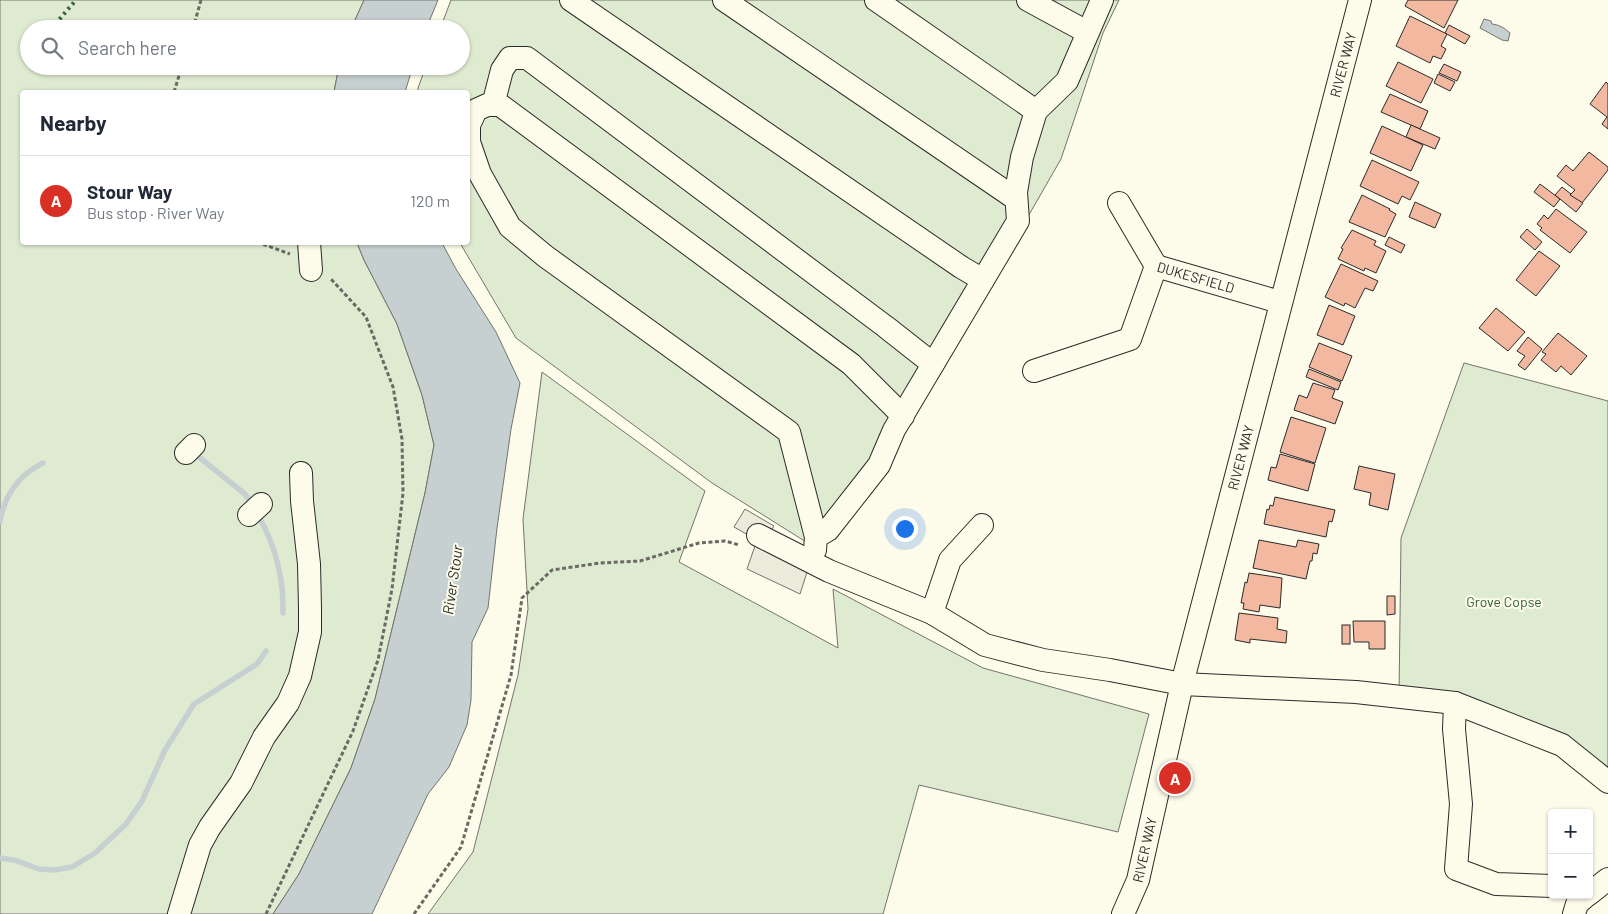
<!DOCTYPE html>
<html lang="en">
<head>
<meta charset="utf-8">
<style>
	body { margin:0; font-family:Barlow,sans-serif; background:#f6f6f7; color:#1f2937 }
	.controls { position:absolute; right:15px; bottom:15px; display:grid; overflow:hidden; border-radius:5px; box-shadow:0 1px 4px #0004 }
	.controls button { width:45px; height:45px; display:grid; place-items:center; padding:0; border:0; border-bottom:1px solid #e0e1e3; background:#fff; color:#1f2937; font:25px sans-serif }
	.you { position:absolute; left:904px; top:528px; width:18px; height:18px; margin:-12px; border:4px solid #fff; border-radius:50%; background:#1a73e8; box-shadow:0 0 0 8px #1a73e833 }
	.badge { display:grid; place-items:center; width:32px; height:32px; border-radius:50%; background:#d93025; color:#fff; font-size:16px; font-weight:700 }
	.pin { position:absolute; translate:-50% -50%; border:2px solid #fff; box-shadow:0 1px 5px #0006 }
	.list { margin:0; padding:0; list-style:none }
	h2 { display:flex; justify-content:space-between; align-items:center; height:65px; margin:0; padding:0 20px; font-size:21px }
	h2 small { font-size:16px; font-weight:400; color:#747a83 }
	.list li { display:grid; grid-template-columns:32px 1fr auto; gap:15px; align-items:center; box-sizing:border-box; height:90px; padding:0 20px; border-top:1px solid #e0e1e3 }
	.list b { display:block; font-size:19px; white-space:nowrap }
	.list p { margin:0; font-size:16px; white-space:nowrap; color:#747a83 }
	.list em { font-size:16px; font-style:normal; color:#747a83 }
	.icon { flex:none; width:28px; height:28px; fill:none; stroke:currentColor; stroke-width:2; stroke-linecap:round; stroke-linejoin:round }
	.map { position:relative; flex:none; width:1608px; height:914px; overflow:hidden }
	.search { position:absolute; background:#fff; box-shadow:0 1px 4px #0004; left:20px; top:20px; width:450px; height:55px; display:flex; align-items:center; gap:12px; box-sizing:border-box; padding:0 18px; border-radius:28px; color:#747a83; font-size:19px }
	.panel { position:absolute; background:#fff; box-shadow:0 1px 4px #0004; left:20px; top:90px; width:450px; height:155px; border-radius:5px }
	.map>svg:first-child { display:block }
</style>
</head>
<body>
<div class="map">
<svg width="1608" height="914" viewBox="0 0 1608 914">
	<rect width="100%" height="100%" fill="#fdfbea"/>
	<g fill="#deebd1" stroke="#74746e">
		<path d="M 0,0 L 364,0 L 351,29 L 29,29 L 29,66 L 339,66 L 334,92 L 22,92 L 22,242 L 357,243 L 364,260 L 397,324 L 422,395 L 434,445 L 425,493 L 375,699 L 351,768 L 299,874 L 273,914 L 0,914 Z"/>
		<path d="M 451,0 L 1119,0 L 1103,33 L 1061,159 L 890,457 L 819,550 L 712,483 L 516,338 L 460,243 L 468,242 L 468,92 L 418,92 L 418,88 L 426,66 L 461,66 L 461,29 L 440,29 Z"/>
		<path d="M 1464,363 L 1608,401 L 1608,782 L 1562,745 L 1399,697 L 1401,538 Z"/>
		<path d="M 542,372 L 705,491 L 679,562 L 838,648 L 833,589 L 983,668 L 1149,714 L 1118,832 L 919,785 L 883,914 L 428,914 L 473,852 L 518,675 L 528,609 L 523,519 Z"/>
	</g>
	<path fill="#eceadb" stroke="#74746e" d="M 745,509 L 774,526 L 764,542 L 809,566 L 800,594 L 747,569 L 757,540 L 734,527 Z"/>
	<g fill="#c7d0d0" stroke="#74746e">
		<path d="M 364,0 L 438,0 L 426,29 L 351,29 Z"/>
		<path d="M 1484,19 L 1491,21 L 1492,24 C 1500,25 1504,28 1510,33 L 1508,41 L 1502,40 L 1480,28 Z"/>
		<path d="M 339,66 L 413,66 L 405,92 L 334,92 Z"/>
		<path d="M 357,243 L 442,243 L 456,269 L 496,332 L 520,383 L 511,429 L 497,528 L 488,608 L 472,642 L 471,700 L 467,725 L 449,767 L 428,794 L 372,914 L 273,914 L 299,874 L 351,768 L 375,699 L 425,493 L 434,445 L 422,395 L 397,324 L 364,260 Z"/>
	</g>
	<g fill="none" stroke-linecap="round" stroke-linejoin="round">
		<g stroke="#c7d0d0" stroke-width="5.5">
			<path d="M 194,453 L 246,495 L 252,505"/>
			<path d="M 258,515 C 275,545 284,578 283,613"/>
			<path d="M 0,521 C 5,494 19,475 43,463"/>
			<path d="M 0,858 L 14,860 L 39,869 L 55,870 L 72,867 L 95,853 L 126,824 L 142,801 L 165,750 L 194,704 L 257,664 L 266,651"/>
		</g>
	</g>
	<g fill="#f2b8a0" stroke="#2b2b2b">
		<path d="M 1408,0 L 1458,0 L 1444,28 L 1405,6 Z"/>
		<path d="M 1410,16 L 1447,34 L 1441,46 L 1446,49 L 1441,59 L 1433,56 L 1430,63 L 1396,46 Z"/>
		<path d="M 1449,25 L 1470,36 L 1465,44 L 1445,33 Z"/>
		<path d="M 1398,62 L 1433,79 L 1421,103 L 1386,86 Z"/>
		<path d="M 1444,64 L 1461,72 L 1457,81 L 1439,73 Z"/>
		<path d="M 1438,74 L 1455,82 L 1450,91 L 1434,83 Z"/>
		<path d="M 1606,82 L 1608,84 L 1608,129 L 1602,124 L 1607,117 L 1590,104 Z"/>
		<path d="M 1390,94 L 1428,111 L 1420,129 L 1381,112 Z"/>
		<path d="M 1411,125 L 1440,138 L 1435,149 L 1406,137 Z"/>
		<path d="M 1382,126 L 1423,145 L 1411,171 L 1370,153 Z"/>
		<path d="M 1589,152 L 1608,167 L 1608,170 L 1582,203 L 1580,203 L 1570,195 L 1575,190 L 1557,176 L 1566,165 L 1573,171 Z"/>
		<path d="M 1372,160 L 1419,182 L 1410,200 L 1402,196 L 1398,204 L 1360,186 Z"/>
		<path d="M 1540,184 L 1560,199 L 1554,207 L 1534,192 Z"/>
		<path d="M 1562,187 L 1571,194 L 1570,195 L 1583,203 L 1576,212 L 1555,195 Z"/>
		<path d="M 1362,195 L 1390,209 L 1389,210 L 1396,214 L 1385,237 L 1349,222 Z"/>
		<path d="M 1415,202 L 1441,214 L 1435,228 L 1409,217 Z"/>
		<path d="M 1556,209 L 1587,232 L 1570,253 L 1540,230 L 1542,228 L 1537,224 L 1544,215 L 1548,219 Z"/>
		<path d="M 1527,229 L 1542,242 L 1535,250 L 1520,237 Z"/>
		<path d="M 1352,230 L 1376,241 L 1374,245 L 1386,251 L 1376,273 L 1365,268 L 1364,271 L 1338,259 L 1343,249 L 1341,248 Z"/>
		<path d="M 1389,237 L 1405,245 L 1401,253 L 1385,245 Z"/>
		<path d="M 1539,251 L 1560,266 L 1536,296 L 1516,280 Z"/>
		<path d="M 1341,264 L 1378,281 L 1373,291 L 1365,288 L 1355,308 L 1345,303 L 1344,306 L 1325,297 Z"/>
		<path d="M 1329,305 L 1355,316 L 1343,345 L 1317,335 Z"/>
		<path d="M 1496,308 L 1525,332 L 1508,351 L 1479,328 Z"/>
		<path d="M 1558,333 L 1587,356 L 1571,375 L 1561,366 L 1556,372 L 1541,360 L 1546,354 L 1542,352 Z"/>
		<path d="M 1528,337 L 1542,349 L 1525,370 L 1518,365 L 1525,356 L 1517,351 Z"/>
		<path d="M 1319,343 L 1352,356 L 1342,381 L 1309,367 Z"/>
		<path d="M 1309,369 L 1341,382 L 1338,390 L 1306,377 Z"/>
		<path d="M 1313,383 L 1335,390 L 1332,398 L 1343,402 L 1335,424 L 1294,410 L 1299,395 L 1307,398 Z"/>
		<path d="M 1291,417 L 1326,428 L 1315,463 L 1280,452 Z"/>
		<path d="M 1280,454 L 1315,464 L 1308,491 L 1268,480 L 1271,467 L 1276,468 Z"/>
		<path d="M 1359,466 L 1395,474 L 1388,510 L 1369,505 L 1371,493 L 1354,489 Z"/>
		<path d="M 1275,497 L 1335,510 L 1332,522 L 1329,521 L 1326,537 L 1264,524 L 1267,509 L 1269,510 L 1270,505 L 1273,506 Z"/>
		<path d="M 1259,540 L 1296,547 L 1298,540 L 1319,544 L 1317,554 L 1313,553 L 1312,561 L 1310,561 L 1306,579 L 1253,568 Z"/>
		<path d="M 1249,573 L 1282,578 L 1280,608 L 1260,605 L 1259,612 L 1243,609 L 1244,603 L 1241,603 L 1245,582 L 1247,583 Z"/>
		<path d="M 1387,596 L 1395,596 L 1395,614 L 1387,615 Z"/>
		<path d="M 1239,613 L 1278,618 L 1277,629 L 1287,631 L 1286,643 L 1250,639 L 1250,643 L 1235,640 Z"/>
		<path d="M 1353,621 L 1385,621 L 1385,649 L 1369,649 L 1369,642 L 1354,642 Z"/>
		<rect x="1342" y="625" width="8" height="19"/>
	</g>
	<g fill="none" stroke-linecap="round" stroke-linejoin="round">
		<g stroke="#2b2b2b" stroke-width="24">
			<g id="minor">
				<path d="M 571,0 L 961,267 L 983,280"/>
				<path d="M 724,0 L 1016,199"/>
				<path d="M 876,0 L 1036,111"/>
				<path d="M 1028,0 L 1087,32"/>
				<path d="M 493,105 L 502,70 L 510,58 L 527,58 L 886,327 L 933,364"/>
				<path d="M 1119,203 L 1156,266"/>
				<path d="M 309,242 L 311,270"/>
				<path id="s1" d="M 1034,371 L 1130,339 L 1156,266 L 1280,302"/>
				<path d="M 186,453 L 194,445"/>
				<path d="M 249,515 L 261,504"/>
				<path d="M 758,535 L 829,571 L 932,613 L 985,645 L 1043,660 L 1110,670 L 1182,684 L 1356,692 L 1455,703 L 1562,745 L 1608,782"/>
				<path d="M 816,537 L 789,432 L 545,256 L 510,227 L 480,174 L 469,142 L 469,125 L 476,110 L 487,105 L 500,105 L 851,364 L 903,416"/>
				<path d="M 815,550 L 816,537 L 828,530 L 879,465 L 894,430 L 1018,221 L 1016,192 L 1022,157 L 1036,111 L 1067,81 L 1102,0"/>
				<path d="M 932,613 L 950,560 L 982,525"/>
				<path d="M 1455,703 L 1454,729 L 1461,804 L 1456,869 L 1496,884 L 1552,886"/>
				<path d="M 1589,894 L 1608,879"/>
				<path d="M 179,914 L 200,845 L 210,827 L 241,783 L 264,737 L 288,703 L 300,676 L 310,632 L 310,608 L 309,564 L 302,501 L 301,473"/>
				<path id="s2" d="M 1123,914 L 1138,880 L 1182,684 L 1360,0"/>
				<path d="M 1574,914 L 1577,904 L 1587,895"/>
			</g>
		</g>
		<g stroke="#6a6964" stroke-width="3" stroke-dasharray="4 2.5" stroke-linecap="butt">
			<path d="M 193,29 L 201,0"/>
			<path d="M 174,92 L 182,66"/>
			<path d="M 257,242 L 290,254"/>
			<path d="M 266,914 L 353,731 L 378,660 L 392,589 L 403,493 L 402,439 L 393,387 L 366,317 L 330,278"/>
			<path d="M 414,914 L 461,847 L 511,675 L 522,598 L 552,570 L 600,563 L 640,561 L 699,543 L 725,541 L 739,545"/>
		</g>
		<use href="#minor" stroke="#fdfbea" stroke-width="22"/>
		<g stroke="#34623c" stroke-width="4" stroke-dasharray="2.5 4" stroke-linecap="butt">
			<path d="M 51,29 L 76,0"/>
			<path d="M 28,62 L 29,61"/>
		</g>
	</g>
	<g text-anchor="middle" stroke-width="4" stroke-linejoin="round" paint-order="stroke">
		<g font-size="14" fill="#2b2b2b" stroke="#fdfbea">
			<text dy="5" stroke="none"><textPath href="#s2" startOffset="878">RIVER WAY</textPath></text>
			<text dy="5" stroke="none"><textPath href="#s1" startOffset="220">DUKESFIELD</textPath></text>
			<text dy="5" stroke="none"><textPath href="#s2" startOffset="472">RIVER WAY</textPath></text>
			<text dy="5" stroke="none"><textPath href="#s2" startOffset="68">RIVER WAY</textPath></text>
		</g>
		<g font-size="14" fill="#34623c" stroke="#fdfbea">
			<text x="1504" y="607">Grove Copse</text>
		</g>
		<g font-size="15" font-style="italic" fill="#2b2b2b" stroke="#fdfbea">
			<text transform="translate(453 580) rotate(-82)" y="5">River Stour</text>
		</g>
	</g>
</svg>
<div class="controls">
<button>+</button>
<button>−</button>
</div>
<div class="you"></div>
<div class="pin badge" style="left:1175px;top:778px">A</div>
<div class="search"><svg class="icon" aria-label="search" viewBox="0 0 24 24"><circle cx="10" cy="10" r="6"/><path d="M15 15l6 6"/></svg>Search here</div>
<section class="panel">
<h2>Nearby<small></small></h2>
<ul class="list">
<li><span class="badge">A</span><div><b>Stour Way</b><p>Bus stop · River Way</p></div><em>120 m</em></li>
</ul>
</section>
</div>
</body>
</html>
